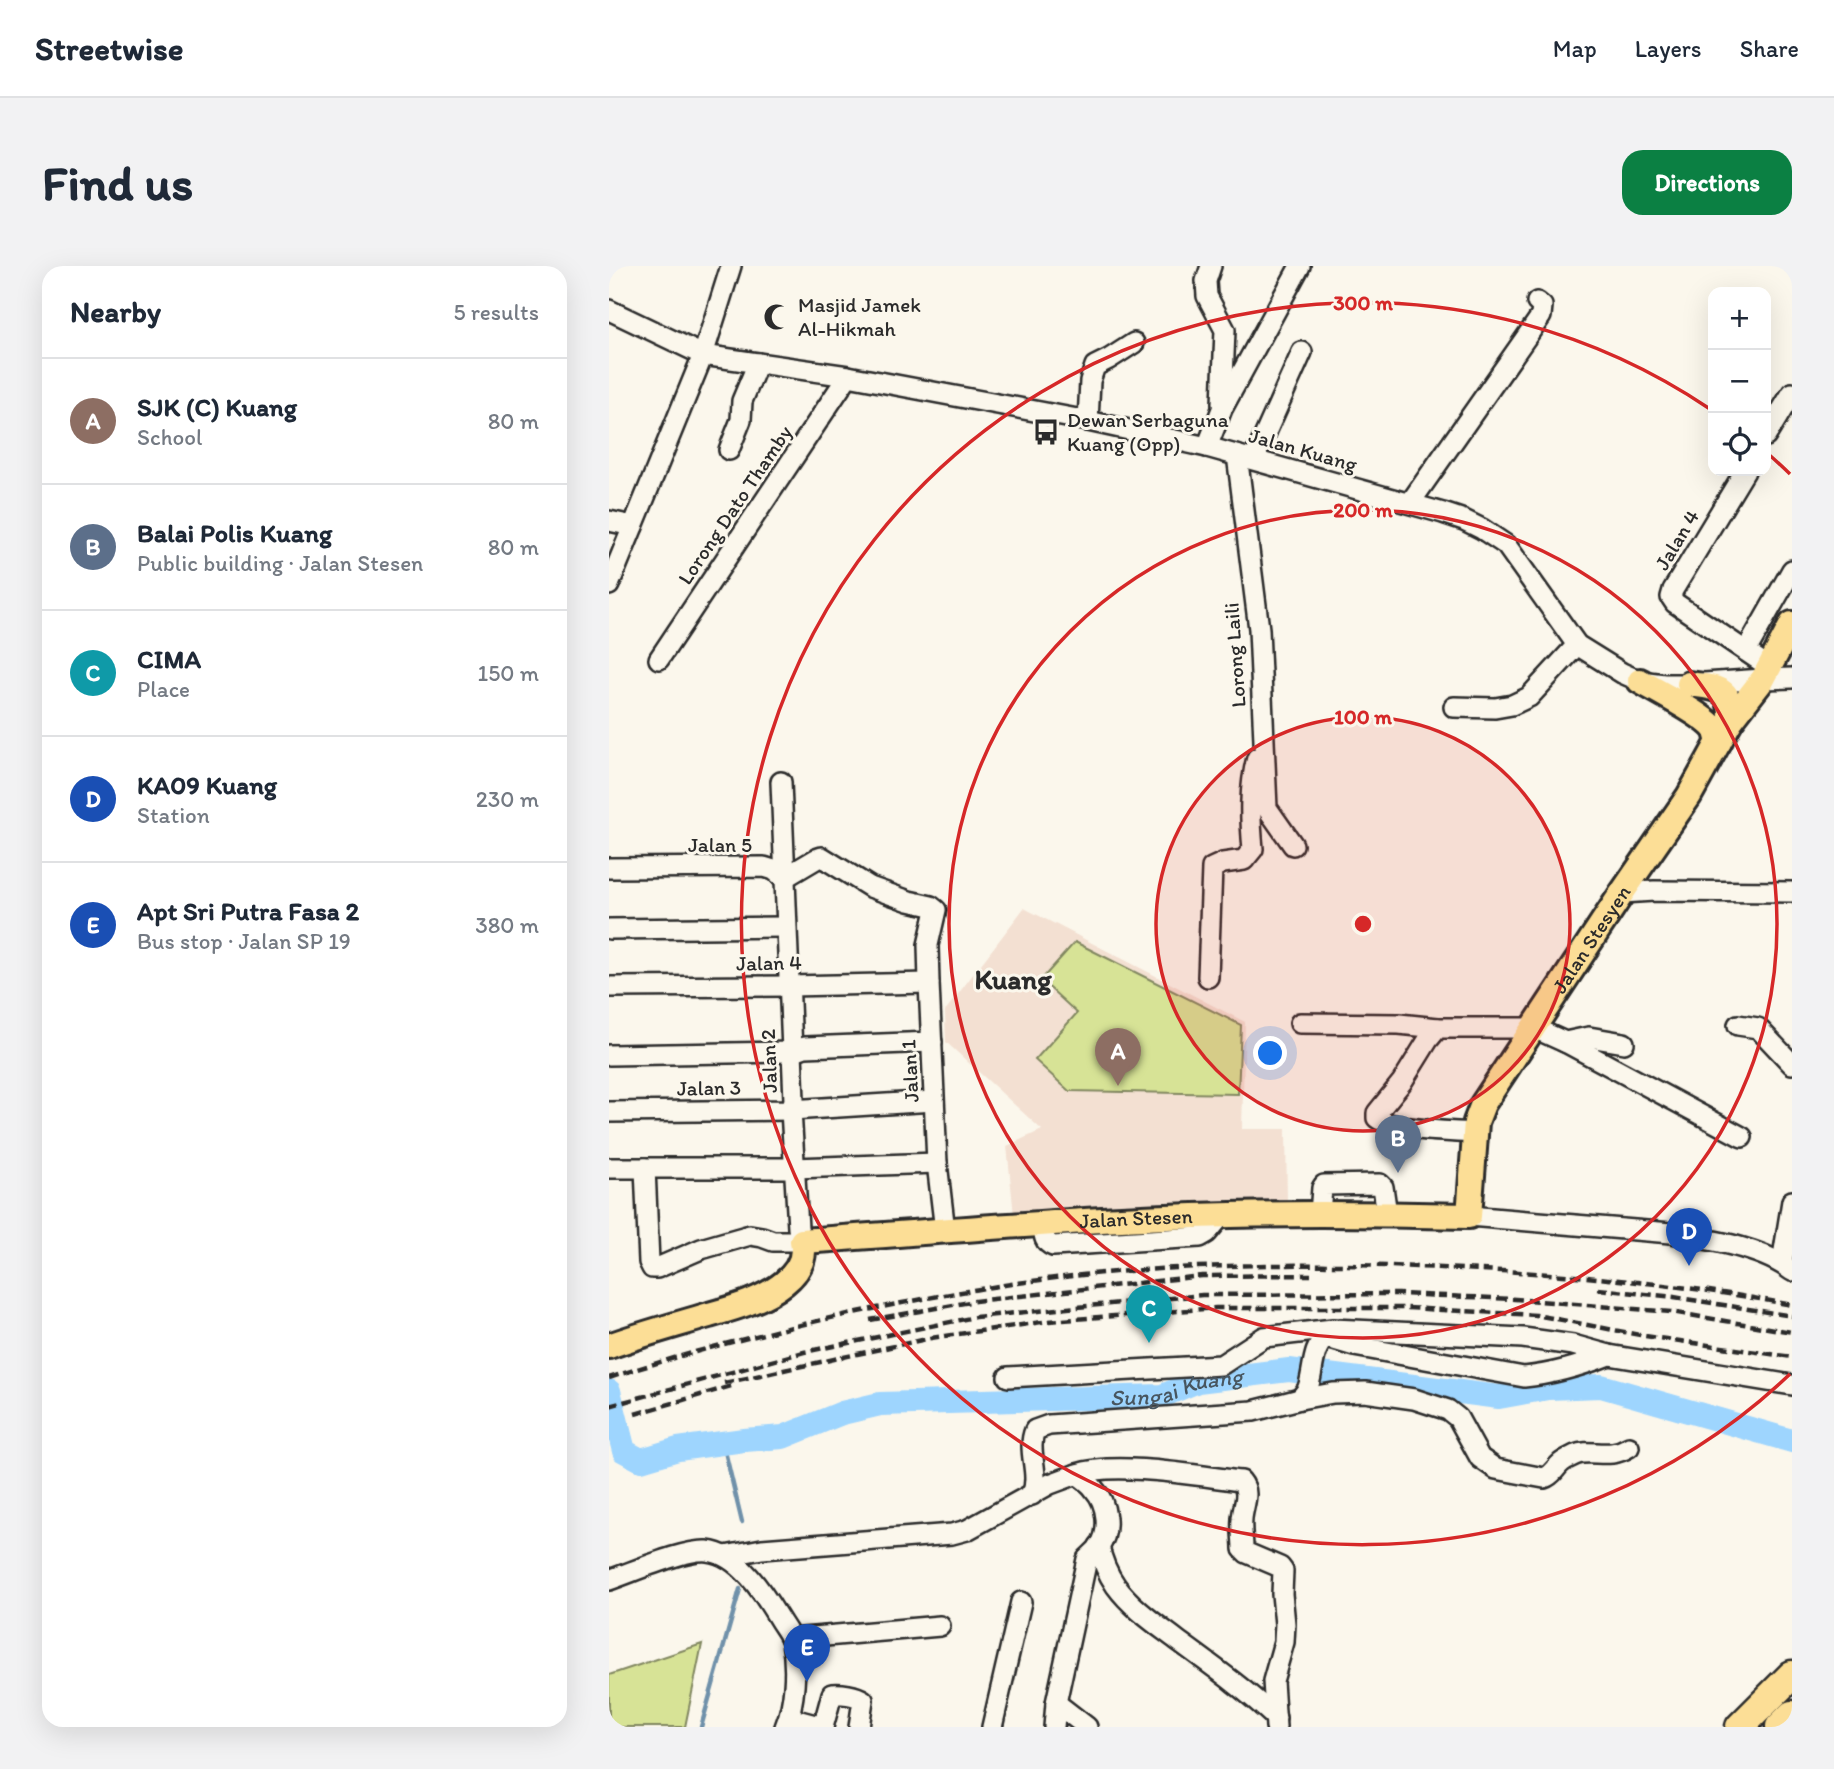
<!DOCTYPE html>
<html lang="en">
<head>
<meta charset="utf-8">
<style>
	body { margin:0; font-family:Itim,sans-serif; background:#f2f2f3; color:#1f2937 }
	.controls { position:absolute; right:21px; top:21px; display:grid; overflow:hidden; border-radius:14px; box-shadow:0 7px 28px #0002 }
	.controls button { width:63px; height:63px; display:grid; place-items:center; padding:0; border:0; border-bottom:2px solid #e0e1e3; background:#fff; color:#1f2937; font:35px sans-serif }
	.you { position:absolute; left:662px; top:788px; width:24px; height:24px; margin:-18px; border:5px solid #fff; border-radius:50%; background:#1a73e8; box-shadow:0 0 0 10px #1a73e833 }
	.badge { display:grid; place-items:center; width:46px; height:46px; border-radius:50%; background:#0b8043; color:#fff; font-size:23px; font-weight:700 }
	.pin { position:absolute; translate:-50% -58px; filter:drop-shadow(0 2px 4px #0008) }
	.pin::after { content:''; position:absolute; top:37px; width:24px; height:21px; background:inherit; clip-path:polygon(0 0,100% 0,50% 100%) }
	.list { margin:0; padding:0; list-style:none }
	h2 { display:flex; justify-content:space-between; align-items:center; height:91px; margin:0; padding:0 28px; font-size:30px }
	h2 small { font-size:23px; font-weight:400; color:#747a83 }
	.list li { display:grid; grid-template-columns:46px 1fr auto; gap:21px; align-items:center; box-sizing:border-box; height:126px; padding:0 28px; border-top:2px solid #e0e1e3 }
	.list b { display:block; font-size:26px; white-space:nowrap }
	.list p { margin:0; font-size:23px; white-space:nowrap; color:#747a83 }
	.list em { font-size:23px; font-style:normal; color:#747a83 }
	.icon { flex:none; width:38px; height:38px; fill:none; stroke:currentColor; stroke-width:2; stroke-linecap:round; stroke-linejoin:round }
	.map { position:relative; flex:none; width:1183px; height:1461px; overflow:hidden; border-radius:21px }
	header { display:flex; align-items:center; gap:42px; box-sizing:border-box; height:98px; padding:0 35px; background:#fff; border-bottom:2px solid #e0e1e3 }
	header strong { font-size:33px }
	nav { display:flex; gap:38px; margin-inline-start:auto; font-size:24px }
	.intro { display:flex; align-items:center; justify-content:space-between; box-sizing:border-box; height:168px; padding:0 42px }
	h1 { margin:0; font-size:49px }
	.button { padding:18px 32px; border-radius:21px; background:#0b8043; color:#fff; font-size:24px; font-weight:700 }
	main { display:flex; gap:42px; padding:0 42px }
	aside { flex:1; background:#fff; border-radius:21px; box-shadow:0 7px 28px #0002 }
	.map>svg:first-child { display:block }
</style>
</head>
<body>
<header>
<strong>Streetwise</strong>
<nav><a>Map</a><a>Layers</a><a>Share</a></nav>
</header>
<div class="intro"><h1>Find us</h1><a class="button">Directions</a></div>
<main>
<aside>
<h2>Nearby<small>5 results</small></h2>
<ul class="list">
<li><span class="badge" style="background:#8d6e63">A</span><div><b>SJK (C) Kuang</b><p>School</p></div><em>80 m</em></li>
<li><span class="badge" style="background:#5c6f8a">B</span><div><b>Balai Polis Kuang</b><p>Public building · Jalan Stesen</p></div><em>80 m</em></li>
<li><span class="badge" style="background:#0f9aa8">C</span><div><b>CIMA</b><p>Place</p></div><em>150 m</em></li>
<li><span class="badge" style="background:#1a4fb4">D</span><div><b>KA09 Kuang</b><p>Station</p></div><em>230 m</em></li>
<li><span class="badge" style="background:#1a4fb4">E</span><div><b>Apt Sri Putra Fasa 2</b><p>Bus stop · Jalan SP 19</p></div><em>380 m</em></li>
</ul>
</aside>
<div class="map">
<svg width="1183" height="1461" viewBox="0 0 1183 1461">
	<rect width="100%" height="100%" fill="#fbf7ec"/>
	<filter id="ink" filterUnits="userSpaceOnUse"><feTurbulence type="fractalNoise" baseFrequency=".0143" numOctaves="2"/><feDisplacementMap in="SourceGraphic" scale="14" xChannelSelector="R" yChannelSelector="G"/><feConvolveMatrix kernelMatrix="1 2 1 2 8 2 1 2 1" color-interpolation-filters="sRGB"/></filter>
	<g filter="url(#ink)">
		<path fill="#f3e0d2" d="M 415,642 L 636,756 L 633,863 L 677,863 L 678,938 L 405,950 L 398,880 L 433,864 L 337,776 L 336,745 Z"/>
		<g fill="#d7e396" stroke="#818760" stroke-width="2">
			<path d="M 466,676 L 632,759 L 629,828 L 460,825 L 426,794 L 468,747 L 432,714 Z"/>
			<path d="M 93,1378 L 76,1461 L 0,1461 L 0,1409 Z"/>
		</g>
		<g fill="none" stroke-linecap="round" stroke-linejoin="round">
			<g stroke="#7091aa" stroke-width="4.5">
				<path d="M 114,1177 L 133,1256"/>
				<path d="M 92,1461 L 131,1323"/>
			</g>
			<path stroke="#9ed5fe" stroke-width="24" id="s1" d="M 0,1125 L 15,1185 L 32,1194 L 69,1183 L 135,1174 L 174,1171 L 233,1147 L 271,1138 L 553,1130 L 589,1115 L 680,1104 L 890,1131 L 939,1122 L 992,1120 L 1183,1175"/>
			<g stroke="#2b2b2b" stroke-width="24">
				<g id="minor">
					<path d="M 602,0 L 597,15 L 598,30 L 616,64 L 613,138"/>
					<path d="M 0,44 L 94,89 L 239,110 L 479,155 L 598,181 L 834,247 L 855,254 L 873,263 L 897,279 L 968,379 L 1013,407 L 1031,415 L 1055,418 L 1080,418 L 1154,413 L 1183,412"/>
					<path d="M 479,155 L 481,115 L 486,100 L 500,93 L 525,77"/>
					<path d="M 1157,170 L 1183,127"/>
					<path d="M 598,181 L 613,143 L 691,0"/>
					<path d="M 120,184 L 132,154 L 133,135 L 149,97"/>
					<path d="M 628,189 L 650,363 L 658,542 L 684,579"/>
					<path d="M 645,193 L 693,86"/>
					<path d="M 1136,205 L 1064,324 L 1062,331 L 1066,337 L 1160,401"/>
					<path d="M 801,237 L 932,50 L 933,40 L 928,36"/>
					<path d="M 0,255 L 24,260"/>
					<path d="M 0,319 L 94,89 L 122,0"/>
					<path d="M 1137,385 L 1183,304"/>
					<path d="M 50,393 L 239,110"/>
					<path d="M 845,441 L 886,442 L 903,439 L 920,431 L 968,379"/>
					<path d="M 0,602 L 155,601 L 165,604 L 175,612"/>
					<path d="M 175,612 L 207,593 L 213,591 L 261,621 L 300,635 L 322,640 L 327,644 L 319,679 L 320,717 L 328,897 L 336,965"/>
					<path d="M 1013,627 L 1045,625 L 1183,626"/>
					<path d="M 0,663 L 177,661"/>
					<path d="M 599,711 L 603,602 L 614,597 L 635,594 L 644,583 C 641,552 640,522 648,492"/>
					<path d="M 0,721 L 180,720 L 320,717"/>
					<path d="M 691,757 L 790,758 L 829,762"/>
					<path d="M 1129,759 L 1149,762 L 1183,798"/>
					<path d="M 956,776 L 1133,871"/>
					<path d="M 0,789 L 182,786 L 196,781 L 323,776"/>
					<path d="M 0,846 L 182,844 L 325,835"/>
					<path d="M 866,867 C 843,865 784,865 768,852 L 768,847 L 793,816 L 819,774 L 829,762 L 925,762 L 956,776 L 980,771 L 1015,777"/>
					<path d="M 0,902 L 185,902 L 328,897"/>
					<path d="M 36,902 L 40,996 L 43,1002 L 48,1002 L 92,983 L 141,969 L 153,971 L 164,975 L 193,975 L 189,962 L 182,844 L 185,834 L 172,516"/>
					<path d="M 711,948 L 713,922 L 715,919 L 771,918 L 774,921 L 778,948"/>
					<path d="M 860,950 L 1062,967 C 1100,974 1153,981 1183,1005"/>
					<path d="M 434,958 C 435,968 434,976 444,980 L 591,971 L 598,967 L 613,949"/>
					<path d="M 1173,997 L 1183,935"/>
					<path d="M 399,1111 L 612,1099 L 655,1071 L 724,1063 L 914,1072 L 964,1079 L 1000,1089 L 1183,1119"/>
					<path d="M 691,1133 C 693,1130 696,1127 698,1124 C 705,1110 702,1079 718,1072 L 745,1080 L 915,1111 C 946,1108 972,1100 1000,1089"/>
					<path d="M 468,1208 C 507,1195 590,1210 632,1215 C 642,1227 634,1239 633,1253 C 632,1263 634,1273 634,1283 L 638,1287 L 671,1301 L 674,1305 L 673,1328 L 676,1358 L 675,1376 L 664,1415 L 667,1461"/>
					<path d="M 423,1229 C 432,1207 417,1185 426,1164 L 440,1159 L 644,1145 L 691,1133 L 724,1127 L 756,1126 L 805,1133 L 839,1144 L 849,1152 L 871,1192 L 887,1203 L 935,1212 C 944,1209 945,1203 952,1197 C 955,1194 962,1191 966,1189 C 982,1182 999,1194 1020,1181"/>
					<path d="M 490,1280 C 493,1295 498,1307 507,1320 C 523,1342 547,1358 568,1374 C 602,1399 636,1423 667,1452"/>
					<path d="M 116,1290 L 153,1283 L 343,1268 L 358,1264 L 441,1218 L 468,1208 C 474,1213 481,1217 485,1223 C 498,1237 502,1265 490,1281 C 487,1285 482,1289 478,1293 L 447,1437 L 445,1461"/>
					<path d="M 0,1314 C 24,1306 75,1283 98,1285 C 130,1288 155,1328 170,1353 C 174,1360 181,1368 183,1376 C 188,1402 186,1437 176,1461"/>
					<path d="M 182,1373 L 331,1360"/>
					<path d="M 447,1437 L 478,1461"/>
					<path d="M 180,1452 L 214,1461"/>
					<path d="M 214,1461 L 223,1428 C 232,1427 247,1429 254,1434 L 250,1461"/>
					<path d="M 383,1461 L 412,1336"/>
				</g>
			</g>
			<g stroke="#2b2b2b" stroke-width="30">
				<g id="major">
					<path d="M 1031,415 C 1046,424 1099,451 1107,465 C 1108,469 1109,473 1110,476"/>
					<path d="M 1080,418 C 1108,422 1123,420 1122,454"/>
					<path id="s2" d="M 0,1080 C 33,1068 67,1059 100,1049 C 125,1042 154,1034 175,1017 C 189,1006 197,992 193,975 C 336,965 479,952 622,949 C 701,947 781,948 860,950 L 867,856 L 874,838 L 1013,627 L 1080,530 L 1122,454 L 1154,413 L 1183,358"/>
				</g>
			</g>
			<g stroke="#2b2b2b" stroke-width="33">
				<g id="highway">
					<path d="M 1131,1461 L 1183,1409"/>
					<path d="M 1171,1461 L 1183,1449"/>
				</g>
			</g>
			<use href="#minor" stroke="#fbf7ec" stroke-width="19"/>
			<use href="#major" stroke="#fcde96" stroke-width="24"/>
			<use href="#highway" stroke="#fcde96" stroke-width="28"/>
			<g stroke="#2b2b2b" stroke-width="4.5" stroke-dasharray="10 5" stroke-linecap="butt">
				<path d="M 989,1023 L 1065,1031 L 1183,1050"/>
				<path d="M 261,1054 L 366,1035 L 593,1010 L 702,1009"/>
				<path d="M 0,1112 C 80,1086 162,1065 244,1047 C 330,1029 418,1013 506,1006 C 622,997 738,997 854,1003 C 964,1008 1075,1018 1183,1039"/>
				<path d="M 115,1117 L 322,1072 L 440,1055 L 607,1042 L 798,1042 L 927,1049 L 1036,1070 L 1183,1091"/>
				<path d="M 0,1140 L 195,1086 L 366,1051 L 593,1029 L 790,1028 L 906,1033 L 1062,1046 L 1183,1066"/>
				<path d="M 26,1148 L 126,1119"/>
			</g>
		</g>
	</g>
	<circle cx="754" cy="658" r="207" fill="#d62828" fill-opacity=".12"/>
	<g fill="none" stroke="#d62828" stroke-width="3.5">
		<circle cx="754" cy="658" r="207"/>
		<circle cx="754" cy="658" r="414"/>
		<path d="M1181 1108A621 621 0 1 1 1101 143M1157 186A621 621 0 0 1 1181 208"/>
	</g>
	<defs>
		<g id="mosque-bare" transform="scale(2.1)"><path d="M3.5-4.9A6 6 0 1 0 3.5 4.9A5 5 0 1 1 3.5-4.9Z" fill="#2b2b2b" stroke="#fbf7ec" stroke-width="2.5" paint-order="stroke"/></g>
		<g id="bus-bare" transform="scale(2.1)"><path d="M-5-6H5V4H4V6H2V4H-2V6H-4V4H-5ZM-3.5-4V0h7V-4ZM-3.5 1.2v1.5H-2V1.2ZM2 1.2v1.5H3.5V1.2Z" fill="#2b2b2b" stroke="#fbf7ec" stroke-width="2.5" paint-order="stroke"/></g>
	</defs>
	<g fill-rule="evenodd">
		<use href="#mosque-bare" x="168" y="51"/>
		<use href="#bus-bare" x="437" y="166"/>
	</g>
	<g text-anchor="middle" stroke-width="6" stroke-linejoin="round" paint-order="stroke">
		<g font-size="21" fill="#2b2b2b" stroke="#fbf7ec" text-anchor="start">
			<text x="189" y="46">Masjid Jamek<tspan x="189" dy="24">Al-Hikmah</tspan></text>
			<text x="458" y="161">Dewan Serbaguna<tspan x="458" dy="24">Kuang (Opp)</tspan></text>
		</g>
		<g font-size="21" fill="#2b2b2b" stroke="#fbf7ec">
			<text transform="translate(694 184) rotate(16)" y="7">Jalan Kuang</text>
			<text transform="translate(126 239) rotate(-56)" y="7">Lorong Dato Thamby</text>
			<text transform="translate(1068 274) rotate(-59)" y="7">Jalan 4</text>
			<text transform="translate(626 389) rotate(-94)" y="7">Lorong Laili</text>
			<text x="111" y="586">Jalan 5</text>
			<text dy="7" stroke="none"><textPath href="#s2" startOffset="1214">Jalan Stesyen</textPath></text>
			<text transform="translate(160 697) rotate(-1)" y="7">Jalan 4</text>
			<text transform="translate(160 795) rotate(-92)" y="7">Jalan 2</text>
			<text transform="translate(301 805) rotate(-93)" y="7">Jalan 1</text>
			<text transform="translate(100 822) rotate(-1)" y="7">Jalan 3</text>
			<text dy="7" stroke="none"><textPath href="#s2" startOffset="570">Jalan Stesen</textPath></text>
		</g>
		<g font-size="23" font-style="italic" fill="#485660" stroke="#fbf7ec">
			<text dy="8" stroke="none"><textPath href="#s1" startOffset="626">Sungai Kuang</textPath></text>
		</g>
		<g font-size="28" font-weight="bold" fill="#2b2b2b" stroke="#fbf7ec">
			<text x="404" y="723">Kuang</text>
		</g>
	</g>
	<circle cx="754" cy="658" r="10" fill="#d62828" stroke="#fbf7ec" stroke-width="3.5"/>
	<g font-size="21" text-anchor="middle" font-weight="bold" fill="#d62828" stroke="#fbf7ec" stroke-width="6" stroke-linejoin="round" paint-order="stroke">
		<text x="754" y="44">300 m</text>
		<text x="754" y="251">200 m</text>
		<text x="754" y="458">100 m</text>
	</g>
</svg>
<div class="controls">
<button>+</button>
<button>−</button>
<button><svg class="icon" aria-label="locate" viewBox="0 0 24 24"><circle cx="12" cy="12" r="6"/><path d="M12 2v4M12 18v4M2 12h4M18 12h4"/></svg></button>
</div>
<div class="you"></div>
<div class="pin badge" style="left:509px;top:820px;background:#8d6e63">A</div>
<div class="pin badge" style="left:789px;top:907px;background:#5c6f8a">B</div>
<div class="pin badge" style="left:540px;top:1077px;background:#0f9aa8">C</div>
<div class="pin badge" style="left:1080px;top:1000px;background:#1a4fb4">D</div>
<div class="pin badge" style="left:198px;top:1416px;background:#1a4fb4">E</div>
</div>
</main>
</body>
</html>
